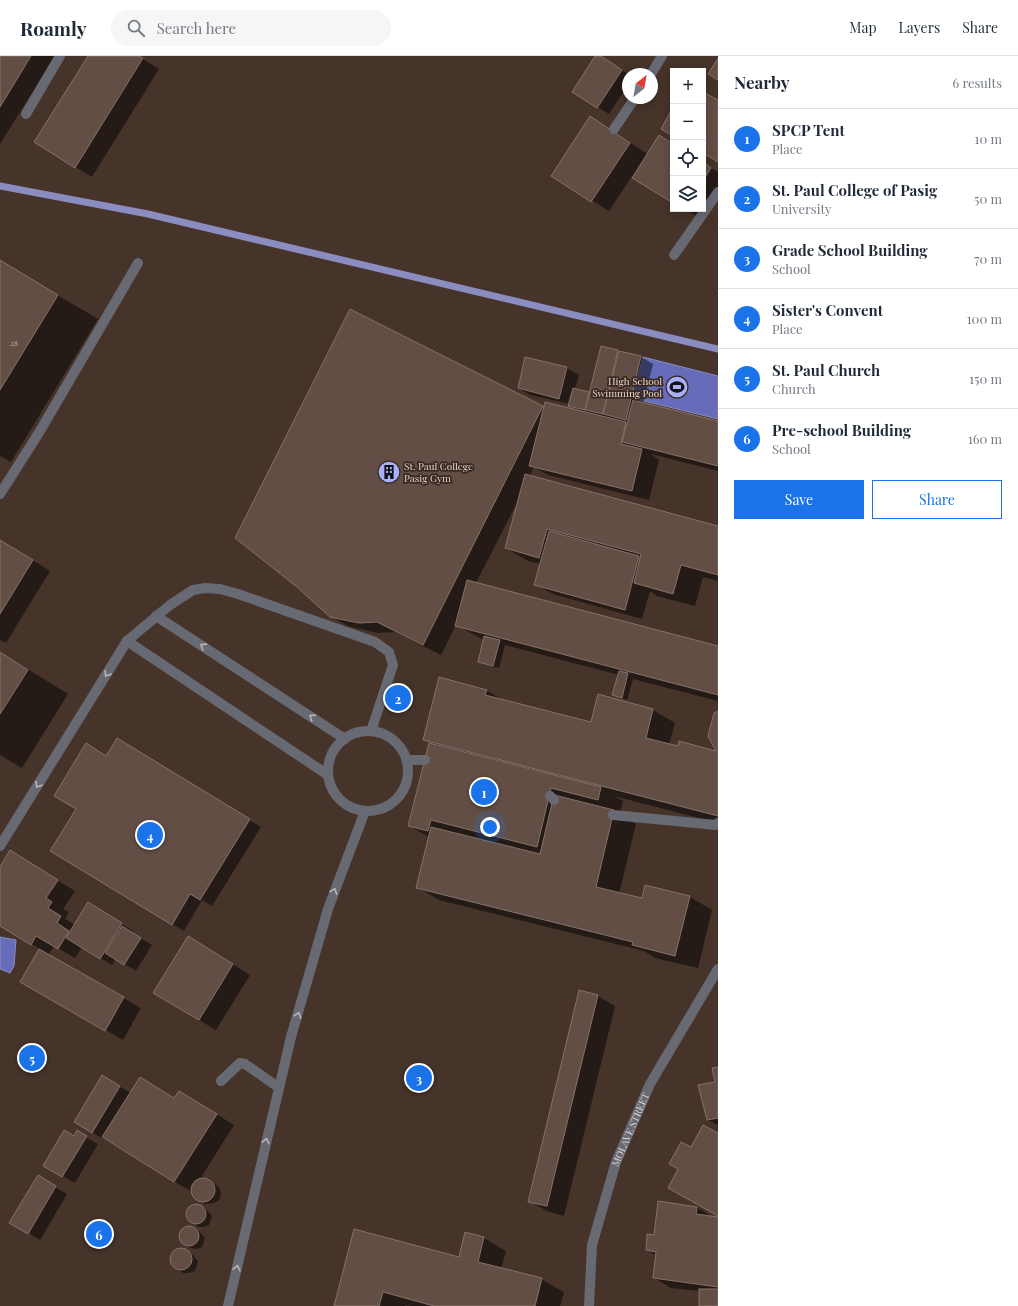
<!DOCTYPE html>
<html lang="en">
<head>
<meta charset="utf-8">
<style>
	body { margin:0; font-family:"Playfair Display",serif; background:#f6f6f7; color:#1f2937 }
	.controls { position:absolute; right:12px; top:12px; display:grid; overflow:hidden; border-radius:0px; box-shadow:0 2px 10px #0003 }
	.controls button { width:36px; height:36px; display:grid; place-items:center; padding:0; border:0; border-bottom:1px solid #e0e1e3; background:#fff; color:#1f2937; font:20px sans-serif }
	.compass { position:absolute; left:622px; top:12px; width:36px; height:36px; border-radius:50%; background:#fff; box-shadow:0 2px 10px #0003; rotate:31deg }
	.you { position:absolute; left:490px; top:771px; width:14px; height:14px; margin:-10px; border:3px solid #fff; border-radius:50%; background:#1a73e8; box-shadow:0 0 0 6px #1a73e833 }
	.badge { display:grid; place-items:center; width:26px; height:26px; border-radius:50%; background:#1a73e8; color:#fff; font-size:13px; font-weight:700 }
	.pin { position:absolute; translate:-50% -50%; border:2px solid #fff; box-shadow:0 1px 4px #0006 }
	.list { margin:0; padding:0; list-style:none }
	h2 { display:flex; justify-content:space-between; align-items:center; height:52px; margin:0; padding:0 16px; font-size:17px }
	h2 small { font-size:13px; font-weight:400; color:#747a83 }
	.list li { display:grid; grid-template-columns:26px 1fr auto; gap:12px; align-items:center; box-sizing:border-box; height:60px; padding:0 16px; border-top:1px solid #e0e1e3 }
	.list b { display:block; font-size:15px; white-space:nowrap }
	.list p { margin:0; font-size:13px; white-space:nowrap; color:#747a83 }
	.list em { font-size:13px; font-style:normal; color:#747a83 }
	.actions { display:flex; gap:8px; padding:12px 16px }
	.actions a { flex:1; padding:9px 0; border:1px solid #1a73e8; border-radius:0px; text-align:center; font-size:14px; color:#1a73e8 }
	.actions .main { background:#1a73e8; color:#fff }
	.icon { flex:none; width:22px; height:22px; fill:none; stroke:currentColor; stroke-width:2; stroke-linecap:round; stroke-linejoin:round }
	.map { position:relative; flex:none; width:718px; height:1250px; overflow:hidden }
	header { display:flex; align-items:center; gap:24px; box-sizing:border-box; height:56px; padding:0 20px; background:#fff; border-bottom:1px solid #e0e1e3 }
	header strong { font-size:19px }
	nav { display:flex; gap:22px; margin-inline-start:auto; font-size:14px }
	.search { width:280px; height:36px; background:#f6f6f7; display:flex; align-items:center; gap:10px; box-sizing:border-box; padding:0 14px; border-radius:22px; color:#747a83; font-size:15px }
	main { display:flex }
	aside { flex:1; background:#fff }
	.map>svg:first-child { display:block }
</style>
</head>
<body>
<header>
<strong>Roamly</strong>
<div class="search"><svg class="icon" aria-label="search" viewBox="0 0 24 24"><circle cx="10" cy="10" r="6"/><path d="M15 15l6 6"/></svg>Search here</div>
<nav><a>Map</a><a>Layers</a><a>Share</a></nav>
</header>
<main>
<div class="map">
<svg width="718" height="1250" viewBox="0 0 718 1250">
	<rect width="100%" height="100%" fill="#46332a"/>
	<g fill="#666cb9" stroke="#8b8cc0">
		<path d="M 643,301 L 718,320 L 718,363 L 632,342 Z"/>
		<path d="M 0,881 L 16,884 L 14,910 L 10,917 L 0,913 Z"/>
	</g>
	<g fill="#0007">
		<path d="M 0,0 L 55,0 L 0,88 Z"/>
		<path d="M 89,0 L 138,0 L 159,13 L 92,121 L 75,111 Z"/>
		<path d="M 596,0 L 600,0 L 628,18 L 628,29 L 609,58 L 573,36 Z"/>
		<path d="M 590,62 L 648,98 L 673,88 L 673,146 L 632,120 L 609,155 L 552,120 Z"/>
		<path d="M 703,107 L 718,116 L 718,139 L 703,164 L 685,153 L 703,153 Z"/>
		<path d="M 0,205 L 98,263 L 11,406 L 0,400 Z"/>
		<path d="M 350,254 L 544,352 L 578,354 L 570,348 L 530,339 L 519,332 L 567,312 L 579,319 L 575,333 L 590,338 L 617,295 L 641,301 L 653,308 L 643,348 L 718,366 L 718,415 L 651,398 L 659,404 L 649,444 L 548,419 L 534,411 L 530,420 L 718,471 L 718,525 L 703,521 L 695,550 L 657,540 L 650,535 L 642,563 L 553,538 L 535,528 L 541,508 L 528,505 L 506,492 L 518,445 L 476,527 L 718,591 L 718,645 L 633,623 L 627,644 L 613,639 L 619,619 L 505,589 L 499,612 L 484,608 L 479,605 L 484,584 L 456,569 L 441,599 L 395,576 L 377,577 L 348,570 L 330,560 Z"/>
		<path d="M 0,484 L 50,515 L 6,587 L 0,584 Z"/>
		<path d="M 0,596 L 68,638 L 22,712 L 0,699 Z"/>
		<path d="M 486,634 L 503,644 L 592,667 L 653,654 L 675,667 L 669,689 L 718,696 L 718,767 L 614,740 L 623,745 L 620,756 L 613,755 L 636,768 L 619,838 L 642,843 L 690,841 L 712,854 L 698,912 L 655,902 L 644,895 L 439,844 L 417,831 L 429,781 L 409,770 L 434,689 L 424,683 Z"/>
		<path d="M 129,690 L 261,771 L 212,850 L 202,844 L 184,875 L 172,868 L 77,752 L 107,701 Z"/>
		<path d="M 27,806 L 75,835 L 63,853 L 69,856 L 65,863 L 75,869 L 100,854 L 133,875 L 132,877 L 152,889 L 136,915 L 116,903 L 112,909 L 82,891 L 75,902 L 54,890 L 48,899 L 141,952 L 123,984 L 22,925 L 40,893 L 0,869 L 0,812 Z"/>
		<path d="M 205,891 L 250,919 L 216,974 L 199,964 Z"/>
		<path d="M 598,940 L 615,950 L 564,1160 L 547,1155 L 529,1145 Z"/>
		<path d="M 718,1012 L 718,1069 L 708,1064 Z"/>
		<path d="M 102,1020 L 131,1037 L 141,1022 L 174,1042 L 197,1046 L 234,1069 L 200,1123 L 208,1124 L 219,1131 L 221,1137 L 220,1143 L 215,1147 L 205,1148 L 199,1144 L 195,1141 L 192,1136 L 75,1066 Z"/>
		<path d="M 77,1076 L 98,1088 L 75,1127 L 44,1109 Z"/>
		<path d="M 38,1121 L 67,1138 L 40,1184 L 11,1167 Z"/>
		<path d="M 195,1149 L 206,1153 L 212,1160 L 209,1169 L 204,1171 L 199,1171 L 188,1164 L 187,1154 L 190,1150 Z"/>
		<path d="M 696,1151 L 713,1161 L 718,1162 L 718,1250 L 700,1250 L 700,1235 L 671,1232 L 654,1222 L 657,1200 L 647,1194 L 655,1180 Z"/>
		<path d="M 188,1170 L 199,1175 L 205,1182 L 202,1191 L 197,1193 L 191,1192 L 181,1185 L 179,1180 L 184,1172 Z"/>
		<path d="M 484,1182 L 506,1195 L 501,1213 L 541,1223 L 564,1236 L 560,1250 L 411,1250 L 405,1249 L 405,1250 L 335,1250 L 460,1202 Z"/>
		<path d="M 180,1193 L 191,1197 L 198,1205 L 195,1215 L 189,1217 L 183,1217 L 172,1209 L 171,1198 Z"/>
	</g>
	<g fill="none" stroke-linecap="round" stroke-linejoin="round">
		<path stroke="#8b8cc0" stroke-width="7" d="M 0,130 L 148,158 L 718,293"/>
	</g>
	<g fill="#634e46" stroke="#877168">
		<path d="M 0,0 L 31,0 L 0,51 Z"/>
		<path d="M 88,0 L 139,0 L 143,2 L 75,112 L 34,86 Z"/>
		<path d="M 595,0 L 601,0 L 622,14 L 597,52 L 572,36 Z"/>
		<path d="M 718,2 L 718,24 L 708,18 Z"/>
		<path d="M 703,36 L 718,44 L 718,106 L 703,97 Z"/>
		<path d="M 673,51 L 673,80 L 661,73 Z"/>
		<path d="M 590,60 L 630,87 L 591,146 L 551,120 Z"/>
		<path d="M 659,79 L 673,88 L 673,147 L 632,122 Z"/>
		<path d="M 703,106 L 711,112 L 703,125 Z"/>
		<path d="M 0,204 L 58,239 L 0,334 Z"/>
		<path d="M 350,253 L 543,350 L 423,589 L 377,566 L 359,567 L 330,561 L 297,531 L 235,482 Z"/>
		<path d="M 601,290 L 618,294 L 603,358 L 585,354 Z"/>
		<path d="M 619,295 L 641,300 L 626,364 L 603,358 Z"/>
		<path d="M 525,301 L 567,311 L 559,343 L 518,332 Z"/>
		<path d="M 573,332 L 589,336 L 585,354 L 568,350 Z"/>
		<path d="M 633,344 L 718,365 L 718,410 L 622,386 Z"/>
		<path d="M 545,346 L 626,366 L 621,388 L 642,393 L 632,435 L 529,410 Z"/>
		<path d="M 525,418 L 718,470 L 718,519 L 681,509 L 673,538 L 634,527 L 641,498 L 547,473 L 539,502 L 505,492 Z"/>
		<path d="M 549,475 L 639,500 L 625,554 L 534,529 Z"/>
		<path d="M 0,484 L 33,504 L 0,558 Z"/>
		<path d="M 467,524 L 718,590 L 718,639 L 455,570 Z"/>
		<path d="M 484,580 L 500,584 L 493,610 L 478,606 Z"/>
		<path d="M 0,596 L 28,614 L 0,658 Z"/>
		<path d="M 619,615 L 628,617 L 622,642 L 612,639 Z"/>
		<path d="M 439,621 L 487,634 L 485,639 L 591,666 L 598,638 L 653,653 L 646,682 L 678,690 L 679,685 L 716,695 L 708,680 L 714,657 L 718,655 L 718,760 L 423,684 Z"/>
		<path d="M 117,682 L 250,763 L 200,844 L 190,838 L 172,869 L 50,795 L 76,753 L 54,740 L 86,687 L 106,700 Z"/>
		<path d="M 429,687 L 601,731 L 598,744 L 551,732 L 537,791 L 431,764 L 428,775 L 408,770 Z"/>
		<path d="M 554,739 L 614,754 L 596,831 L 642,842 L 645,829 L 690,840 L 675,900 L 632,889 L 633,886 L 416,832 L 431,771 L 540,798 Z"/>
		<path d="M 10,794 L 58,824 L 46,842 L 52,846 L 48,852 L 61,860 L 57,867 L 69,875 L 58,893 L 36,880 L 31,889 L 0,870 L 0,811 Z"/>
		<path d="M 88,846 L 122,867 L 100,903 L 66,882 Z"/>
		<path d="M 122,870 L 141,882 L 124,909 L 105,897 Z"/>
		<path d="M 188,880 L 233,908 L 199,964 L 153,937 Z"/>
		<path d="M 39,893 L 124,941 L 105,975 L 20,926 Z"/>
		<path d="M 579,934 L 598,939 L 547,1150 L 528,1146 Z"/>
		<path d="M 718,1011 L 718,1062 L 707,1064 L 698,1029 L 715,1026 L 712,1012 Z"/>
		<path d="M 102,1019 L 120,1030 L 92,1077 L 74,1066 Z"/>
		<path d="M 140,1021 L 174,1042 L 179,1035 L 217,1058 L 174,1126 L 102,1081 Z"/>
		<path d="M 703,1069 L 718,1077 L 718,1160 L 668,1132 L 678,1113 L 669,1108 L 681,1086 L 691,1091 Z"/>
		<path d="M 64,1074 L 74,1080 L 77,1074 L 87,1080 L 62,1121 L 43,1110 Z"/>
		<path d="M 38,1119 L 56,1130 L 28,1178 L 9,1167 Z"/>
		<circle cx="203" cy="1134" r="12"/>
		<path d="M 658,1145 L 697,1151 L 696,1158 L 718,1161 L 718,1231 L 653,1222 L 656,1196 L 646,1194 L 647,1178 L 654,1179 Z"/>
		<circle cx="196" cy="1158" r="10"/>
		<circle cx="189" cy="1180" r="10"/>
		<path d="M 354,1173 L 459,1201 L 465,1176 L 484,1181 L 478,1206 L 542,1222 L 535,1250 L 434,1250 L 383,1236 L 379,1250 L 334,1250 Z"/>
		<circle cx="181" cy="1203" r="11"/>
		<rect x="699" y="1233" width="19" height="17"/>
	</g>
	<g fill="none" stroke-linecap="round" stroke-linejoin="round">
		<g stroke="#686a73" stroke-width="10">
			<path d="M 651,18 L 662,0"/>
			<path d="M 26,58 L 60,0"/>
			<path d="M 614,73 L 635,42"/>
			<path d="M 674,199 L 718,136"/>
			<path d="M 0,438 L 40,375 L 138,207"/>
			<path d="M 156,560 L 345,683"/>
			<path d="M 127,585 L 328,719"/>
			<circle cx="368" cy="715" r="40"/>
			<path d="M 407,704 L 425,704"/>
			<path d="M 550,740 L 554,744"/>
			<path d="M 613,759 L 716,769 L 718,767"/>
			<path d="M 0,790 L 127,585 L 170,549 L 193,534 L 205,532 L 220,533 L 238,538 L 375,586 L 389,596 L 393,609 L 371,675"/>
			<path d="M 221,1025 L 240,1007 L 245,1008 L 278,1031"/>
			<path d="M 228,1250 L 291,981 L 328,853 L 365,755"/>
		</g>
		<path stroke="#686a73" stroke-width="10" id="s1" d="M 589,1250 L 592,1189 L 616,1106 L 650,1028 L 718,913"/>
	</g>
	<defs><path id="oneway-chevron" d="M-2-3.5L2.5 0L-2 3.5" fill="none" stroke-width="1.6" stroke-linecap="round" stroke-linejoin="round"/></defs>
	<g stroke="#bdb5b4">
		<use href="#oneway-chevron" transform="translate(203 590) rotate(-147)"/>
		<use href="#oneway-chevron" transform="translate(107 618) rotate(122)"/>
		<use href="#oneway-chevron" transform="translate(312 661) rotate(-147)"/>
		<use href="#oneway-chevron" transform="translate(38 729) rotate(122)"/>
		<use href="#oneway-chevron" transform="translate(334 835) rotate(-70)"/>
		<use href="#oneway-chevron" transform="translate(298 959) rotate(-73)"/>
		<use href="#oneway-chevron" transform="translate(266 1085) rotate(-77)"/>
		<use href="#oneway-chevron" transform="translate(237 1212) rotate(-77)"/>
	</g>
	<defs>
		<g id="stadium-disc" transform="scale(1.15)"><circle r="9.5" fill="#a8b0fc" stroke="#3b2920"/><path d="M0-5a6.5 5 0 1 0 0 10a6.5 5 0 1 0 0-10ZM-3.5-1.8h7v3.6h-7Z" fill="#111"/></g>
		<g id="building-disc" transform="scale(1.15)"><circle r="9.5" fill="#a8b0fc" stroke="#3b2920"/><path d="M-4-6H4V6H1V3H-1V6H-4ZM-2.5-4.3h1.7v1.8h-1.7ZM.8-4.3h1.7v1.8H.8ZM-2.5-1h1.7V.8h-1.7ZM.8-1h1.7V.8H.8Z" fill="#111"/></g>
	</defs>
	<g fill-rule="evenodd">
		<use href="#stadium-disc" x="677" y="331"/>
		<use href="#building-disc" x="389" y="416"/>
	</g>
	<g text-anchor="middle" stroke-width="3.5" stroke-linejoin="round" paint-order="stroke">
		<g font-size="8" fill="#c2b3ae">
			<text x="14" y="290">28</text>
		</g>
		<g font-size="10" fill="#e2d5d0" stroke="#3b2920" text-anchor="end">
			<text x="662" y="329">High School<tspan x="662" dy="12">Swimming Pool</tspan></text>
			<text x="404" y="414" text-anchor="start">St. Paul College<tspan x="404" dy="12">Pasig Gym</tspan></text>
		</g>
		<g font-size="10" fill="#e2d5d0" stroke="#3b2920">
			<text dy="4" stroke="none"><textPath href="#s1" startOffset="183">MOLAVE STREET</textPath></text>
		</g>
	</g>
</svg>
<div class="controls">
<button>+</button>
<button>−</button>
<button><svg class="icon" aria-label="locate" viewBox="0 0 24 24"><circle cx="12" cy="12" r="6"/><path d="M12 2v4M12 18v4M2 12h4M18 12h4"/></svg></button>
<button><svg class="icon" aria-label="layers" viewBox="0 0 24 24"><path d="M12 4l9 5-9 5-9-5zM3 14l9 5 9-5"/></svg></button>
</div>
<svg class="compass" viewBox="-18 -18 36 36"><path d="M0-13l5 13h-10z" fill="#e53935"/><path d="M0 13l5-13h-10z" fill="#747a83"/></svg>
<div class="you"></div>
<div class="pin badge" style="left:484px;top:736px">1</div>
<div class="pin badge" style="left:398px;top:642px">2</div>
<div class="pin badge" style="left:419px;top:1022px">3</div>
<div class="pin badge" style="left:150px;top:779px">4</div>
<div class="pin badge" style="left:32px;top:1002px">5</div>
<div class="pin badge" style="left:99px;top:1178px">6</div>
</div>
<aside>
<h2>Nearby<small>6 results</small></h2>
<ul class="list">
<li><span class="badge">1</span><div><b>SPCP Tent</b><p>Place</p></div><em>10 m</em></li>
<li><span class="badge">2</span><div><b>St. Paul College of Pasig</b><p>University</p></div><em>50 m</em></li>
<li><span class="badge">3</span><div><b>Grade School Building</b><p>School</p></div><em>70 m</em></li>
<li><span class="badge">4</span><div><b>Sister's Convent</b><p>Place</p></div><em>100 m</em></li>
<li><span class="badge">5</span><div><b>St. Paul Church</b><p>Church</p></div><em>150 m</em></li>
<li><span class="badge">6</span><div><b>Pre-school Building</b><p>School</p></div><em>160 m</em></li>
</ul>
<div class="actions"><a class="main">Save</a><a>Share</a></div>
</aside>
</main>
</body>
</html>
